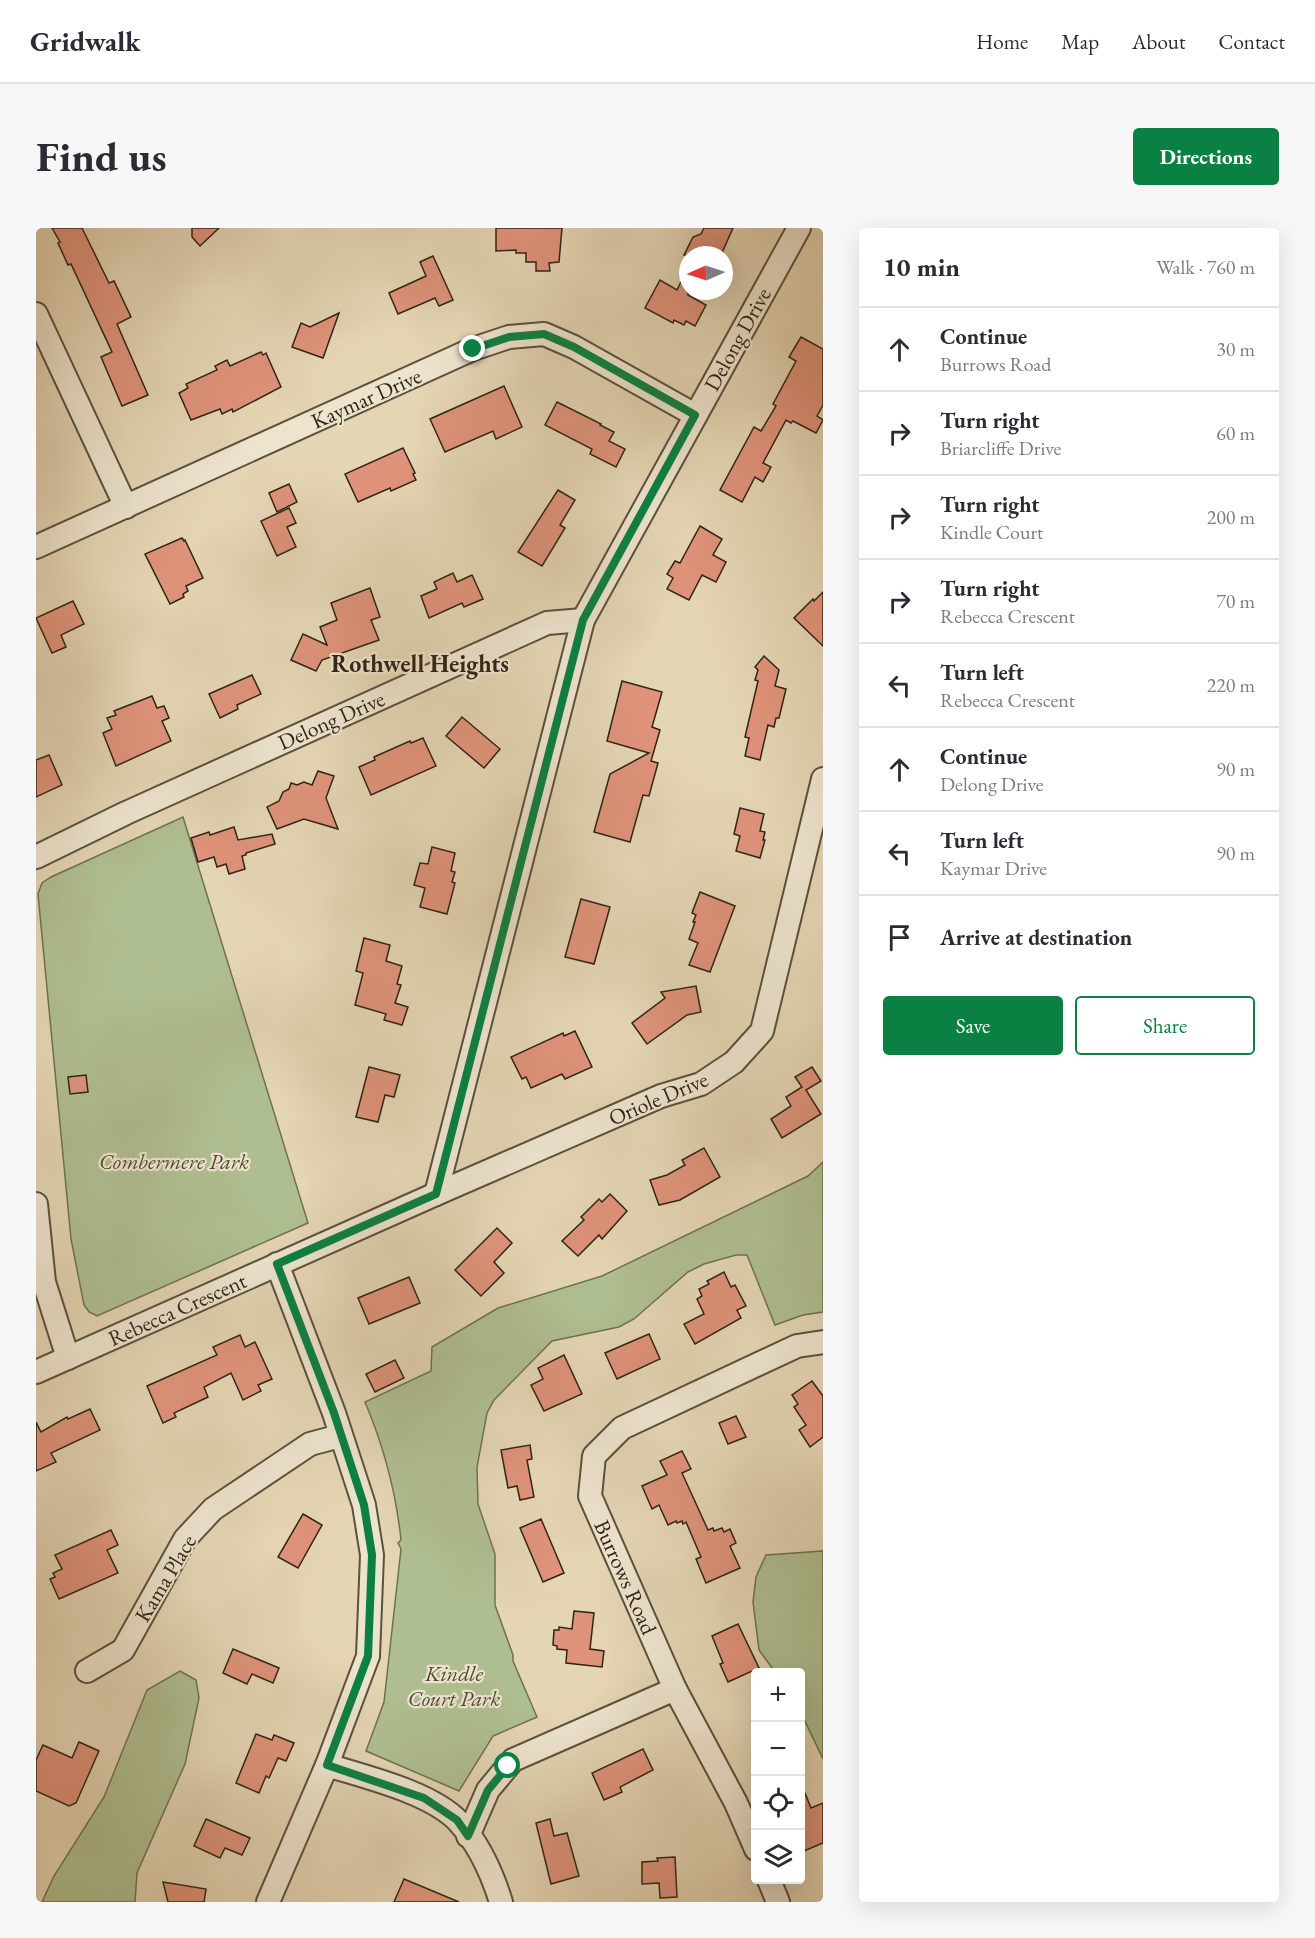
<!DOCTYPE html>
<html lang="en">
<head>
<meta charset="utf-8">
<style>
	body { margin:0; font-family:"EB Garamond",serif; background:#f7f7f7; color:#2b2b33 }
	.controls { position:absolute; right:18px; bottom:18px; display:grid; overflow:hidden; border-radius:6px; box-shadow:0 6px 24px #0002 }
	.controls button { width:54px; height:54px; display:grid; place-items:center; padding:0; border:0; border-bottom:2px solid #e1e1e2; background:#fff; color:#2b2b33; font:30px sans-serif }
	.compass { position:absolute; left:643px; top:18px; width:54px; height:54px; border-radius:50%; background:#fff; box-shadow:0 6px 24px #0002; rotate:267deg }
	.stop { position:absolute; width:18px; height:18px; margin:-14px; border:4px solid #0b8043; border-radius:50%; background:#fff }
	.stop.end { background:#0b8043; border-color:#fff; box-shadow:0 2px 6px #0008 }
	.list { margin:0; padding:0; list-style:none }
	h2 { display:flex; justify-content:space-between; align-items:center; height:78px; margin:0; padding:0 24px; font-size:26px }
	h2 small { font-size:20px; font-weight:400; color:#7c7c81 }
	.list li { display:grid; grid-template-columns:39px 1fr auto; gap:18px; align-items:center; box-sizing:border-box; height:84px; padding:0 24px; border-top:2px solid #e1e1e2 }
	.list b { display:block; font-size:22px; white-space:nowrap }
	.list p { margin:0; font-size:20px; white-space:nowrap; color:#7c7c81 }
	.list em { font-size:20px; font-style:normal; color:#7c7c81 }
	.actions { display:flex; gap:12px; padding:18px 24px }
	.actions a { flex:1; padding:14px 0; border:2px solid #0b8043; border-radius:6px; text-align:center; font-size:21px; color:#0b8043 }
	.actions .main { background:#0b8043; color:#fff }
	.icon { flex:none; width:33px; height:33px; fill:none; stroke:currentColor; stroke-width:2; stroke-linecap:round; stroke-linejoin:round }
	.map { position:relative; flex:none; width:787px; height:1674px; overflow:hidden; border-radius:6px }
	header { display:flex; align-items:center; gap:36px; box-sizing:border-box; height:84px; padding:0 30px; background:#fff; border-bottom:2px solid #e1e1e2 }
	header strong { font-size:28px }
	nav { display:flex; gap:33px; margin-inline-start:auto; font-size:21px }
	.intro { display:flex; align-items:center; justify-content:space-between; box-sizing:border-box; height:144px; padding:0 36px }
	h1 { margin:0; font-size:42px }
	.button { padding:15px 27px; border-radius:6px; background:#0b8043; color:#fff; font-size:21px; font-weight:700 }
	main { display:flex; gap:36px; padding:0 36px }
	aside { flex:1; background:#fff; border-radius:6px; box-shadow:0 6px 24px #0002 }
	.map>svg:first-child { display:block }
</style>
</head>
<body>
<header>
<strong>Gridwalk</strong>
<nav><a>Home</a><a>Map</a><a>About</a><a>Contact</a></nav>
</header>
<div class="intro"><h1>Find us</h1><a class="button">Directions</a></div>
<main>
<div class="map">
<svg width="787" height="1674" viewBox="0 0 787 1674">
	<rect width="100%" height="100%" fill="#e4d5b3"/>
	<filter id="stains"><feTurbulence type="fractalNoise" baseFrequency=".00333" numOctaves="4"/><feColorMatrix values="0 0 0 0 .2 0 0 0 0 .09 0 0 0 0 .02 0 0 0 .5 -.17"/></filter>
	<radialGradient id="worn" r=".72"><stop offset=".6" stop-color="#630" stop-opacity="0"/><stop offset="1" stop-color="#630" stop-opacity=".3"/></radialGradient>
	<g fill="#afbe90" stroke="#6f7154" stroke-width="1.5">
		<path d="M 147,589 L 272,995 L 61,1088 L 53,1084 L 48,1077 L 35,1011 L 2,666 L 6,655 L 15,649 Z"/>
		<path d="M 787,934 L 787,1084 L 767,1087 L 739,1097 L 711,1027 L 700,1027 L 668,1036 L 652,1044 L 598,1091 L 583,1099 L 516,1113 L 458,1172 L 451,1185 L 441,1239 L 442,1276 L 459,1326 L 459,1377 L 477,1427 L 477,1433 L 501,1489 L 457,1508 L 423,1563 L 330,1523 L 348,1474 L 365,1321 L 362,1315 L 365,1312 C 360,1264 348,1219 329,1174 L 395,1143 L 396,1119 L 462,1080 L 566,1048 L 772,948 Z"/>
		<path d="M 787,1323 L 787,1531 L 765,1485 L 764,1444 L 739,1444 L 723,1422 L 717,1374 L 720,1349 L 730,1327 Z"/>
		<path d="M 144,1443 L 160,1452 L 163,1470 L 149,1536 L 101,1645 L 99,1674 L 6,1674 L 18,1648 L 68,1569 L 111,1462 Z"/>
	</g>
	<g fill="#df937a" stroke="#2f2417" stroke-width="1.5">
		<path d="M 16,0 L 46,0 L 73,55 L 78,53 L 95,89 L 81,96 L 112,167 L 86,178 L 65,129 L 76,124 L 35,36 L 32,37 L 22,15 L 24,14 Z"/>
		<path d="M 156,0 L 183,0 L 164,18 L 156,9 Z"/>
		<path d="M 460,0 L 526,0 L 523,34 L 513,35 L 514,43 L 500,43 L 500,34 L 490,34 L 490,25 L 480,25 L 480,22 L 460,23 Z"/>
		<path d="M 668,0 L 697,0 L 685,27 L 648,27 L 657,9 L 665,6 Z"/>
		<path d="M 397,28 L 417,72 L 403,78 L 399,70 L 362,86 L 353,65 L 390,48 L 384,34 Z"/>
		<path d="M 652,39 L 652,67 L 670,77 L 659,98 L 650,93 L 648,97 L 638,92 L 637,95 L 609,80 L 624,52 L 641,62 Z"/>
		<path d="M 303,85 L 287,130 L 256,119 L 265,95 L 274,99 Z"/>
		<path d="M 765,109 L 787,121 L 787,177 L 781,188 L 787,192 L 780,205 L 757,193 L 755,195 L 750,192 L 727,235 L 735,239 L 727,254 L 719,249 L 706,274 L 684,262 L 718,199 L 725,203 L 740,178 L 737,176 L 760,133 L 753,129 Z"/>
		<path d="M 225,124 L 227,127 L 230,125 L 245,159 L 197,184 L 196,181 L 186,186 L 184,181 L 155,192 L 143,165 L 152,160 L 150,156 L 181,142 L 179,138 L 191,132 L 194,138 Z"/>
		<path d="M 468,158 L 486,199 L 460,211 L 457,203 L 409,224 L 394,191 Z"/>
		<path d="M 521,174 L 565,196 L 564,197 L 578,204 L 573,213 L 589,221 L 580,239 L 554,226 L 556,221 L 509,197 Z"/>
		<path d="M 367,220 L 379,245 L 377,246 L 380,252 L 355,263 L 354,260 L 322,274 L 309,246 Z"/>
		<path d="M 253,256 L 261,274 L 241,284 L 233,265 Z"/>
		<path d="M 522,262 L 539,272 L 524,297 L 529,300 L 506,338 L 482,324 Z"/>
		<path d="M 253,280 L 260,295 L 251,299 L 260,319 L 241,328 L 225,293 Z"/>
		<path d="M 664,298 L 686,311 L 677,327 L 690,334 L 680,354 L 666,347 L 653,372 L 631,361 L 637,350 L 631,346 L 639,333 L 644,335 Z"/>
		<path d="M 146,310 L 148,313 L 149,312 L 167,350 L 150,358 L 152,363 L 147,366 L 148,369 L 134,376 L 109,326 Z"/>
		<path d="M 417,345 L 421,354 L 436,347 L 447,371 L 428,379 L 426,375 L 393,390 L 385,368 L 401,361 L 398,354 Z"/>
		<path d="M 334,360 L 344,389 L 335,392 L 343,412 L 286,432 L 280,443 L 255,432 L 267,406 L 291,417 L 284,399 L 301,392 L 295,375 Z"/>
		<path d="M 787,364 L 787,418 L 758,390 L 777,371 L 778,373 Z"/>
		<path d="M 37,373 L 48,396 L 25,407 L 30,419 L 16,425 L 0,390 Z"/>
		<path d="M 728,428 L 743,442 L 739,458 L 750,461 L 743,490 L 740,490 L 738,499 L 732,497 L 724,532 L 709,528 L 713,510 L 709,509 L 722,453 L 719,452 L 722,442 L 719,439 Z"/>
		<path d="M 216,447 L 225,466 L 201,477 L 202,481 L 184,490 L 173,466 Z"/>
		<path d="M 586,453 L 626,464 L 616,499 L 624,502 L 615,533 L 622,535 L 613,568 L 607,567 L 594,614 L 558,604 L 574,546 L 613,525 L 571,513 Z"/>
		<path d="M 116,468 L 121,480 L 128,478 L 133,490 L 126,493 L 135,513 L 80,538 L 67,505 L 76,501 L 71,490 L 80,487 L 78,483 Z"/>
		<path d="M 426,489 L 464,521 L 448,540 L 410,508 Z"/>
		<path d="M 387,510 L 400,538 L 335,567 L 323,539 L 339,532 L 338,529 L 374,513 L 375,515 Z"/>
		<path d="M 13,527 L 26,557 L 0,569 L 0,532 Z"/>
		<path d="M 282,543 L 298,548 L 290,570 L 302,601 L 268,591 L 241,601 L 231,579 L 243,573 L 247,564 L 253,561 L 255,555 L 261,557 L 268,554 L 276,557 Z"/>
		<path d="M 704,580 L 728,586 L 724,603 L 729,604 L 727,612 L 729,612 L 724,630 L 700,623 L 704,608 L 698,606 Z"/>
		<path d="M 198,599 L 202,612 L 236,606 L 239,616 L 210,625 L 210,627 L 206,628 L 209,641 L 193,646 L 190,636 L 181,639 L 178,629 L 162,634 L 155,610 L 173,604 L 174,607 Z"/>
		<path d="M 396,619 L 419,625 L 415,643 L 419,644 L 416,654 L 419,655 L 411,686 L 384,679 L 389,660 L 378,657 L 384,635 L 392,636 Z"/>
		<path d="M 664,664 L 699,678 L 674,744 L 653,737 L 662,715 L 653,711 L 659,694 L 657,694 L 660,687 L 656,685 Z"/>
		<path d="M 545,671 L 574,679 L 558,736 L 529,729 Z"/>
		<path d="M 328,710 L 354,717 L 350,733 L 366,738 L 361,756 L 365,757 L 359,775 L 372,779 L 366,797 L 348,792 L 350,786 L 319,777 L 327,745 L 320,743 Z"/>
		<path d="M 660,758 L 665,784 L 651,787 L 611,816 L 596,795 L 629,770 L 625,764 Z"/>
		<path d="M 539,803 L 556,839 L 529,851 L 526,846 L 495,860 L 490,849 L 486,851 L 475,829 L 527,805 L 528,808 Z"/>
		<path d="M 333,839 L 364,847 L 358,869 L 349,867 L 342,894 L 320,889 Z"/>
		<path d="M 776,839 L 785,853 L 770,862 L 785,886 L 746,910 L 735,891 L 755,878 L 750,869 L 766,859 L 759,849 Z"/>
		<path d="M 50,847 L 52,864 L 34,866 L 32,849 Z"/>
		<path d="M 668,920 L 684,949 L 644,972 L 623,977 L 614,952 L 631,947 L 649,937 L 646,932 Z"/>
		<path d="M 574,966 L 591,983 L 566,1011 L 563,1007 L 542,1028 L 526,1013 L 548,992 L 545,989 L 563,971 L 566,974 Z"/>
		<path d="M 461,1000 L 476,1015 L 458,1034 L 468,1045 L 445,1068 L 419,1042 Z"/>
		<path d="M 688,1044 L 695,1059 L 699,1057 L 710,1078 L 701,1082 L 705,1090 L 659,1116 L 648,1096 L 668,1086 L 661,1071 L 666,1068 L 663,1061 L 673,1056 L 671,1053 Z"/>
		<path d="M 373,1049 L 384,1075 L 333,1096 L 322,1070 Z"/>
		<path d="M 613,1106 L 624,1131 L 581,1151 L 569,1125 Z"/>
		<path d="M 204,1107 L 209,1119 L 219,1114 L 236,1151 L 222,1157 L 225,1163 L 207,1172 L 195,1145 L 168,1159 L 172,1169 L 138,1185 L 140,1189 L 127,1195 L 111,1158 L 181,1127 L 177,1119 Z"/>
		<path d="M 528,1127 L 546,1166 L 508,1183 L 495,1157 L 507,1151 L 502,1140 Z"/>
		<path d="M 359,1132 L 368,1150 L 339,1164 L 330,1146 Z"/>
		<path d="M 776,1153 L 787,1168 L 787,1209 L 774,1219 L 763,1202 L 770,1197 L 758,1179 L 762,1176 L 756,1167 Z"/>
		<path d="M 54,1181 L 64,1202 L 15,1225 L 20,1234 L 0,1243 L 0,1194 L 5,1204 L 31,1189 L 32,1191 Z"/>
		<path d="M 700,1188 L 710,1209 L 692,1216 L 683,1195 Z"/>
		<path d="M 494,1217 L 496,1231 L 491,1232 L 498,1269 L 484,1272 L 481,1258 L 472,1260 L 465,1222 Z"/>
		<path d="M 646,1223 L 655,1241 L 646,1245 L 672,1302 L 677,1300 L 678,1303 L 686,1300 L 688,1304 L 694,1301 L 700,1315 L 694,1318 L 704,1340 L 670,1355 L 660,1331 L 665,1329 L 650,1294 L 647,1296 L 646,1293 L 641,1295 L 640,1293 L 632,1297 L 623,1277 L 616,1281 L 606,1258 L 631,1247 L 624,1233 Z"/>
		<path d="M 267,1286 L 286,1297 L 262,1340 L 242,1329 Z"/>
		<path d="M 505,1291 L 528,1345 L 507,1354 L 484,1300 Z"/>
		<path d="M 75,1302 L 82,1317 L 71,1322 L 82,1345 L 23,1371 L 14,1351 L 19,1349 L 17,1345 L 26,1341 L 19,1327 Z"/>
		<path d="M 538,1383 L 558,1385 L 554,1421 L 568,1423 L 566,1439 L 530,1435 L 531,1422 L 521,1421 L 521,1418 L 517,1417 L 518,1402 L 523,1402 L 523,1399 L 536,1401 Z"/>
		<path d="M 702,1396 L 723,1440 L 692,1454 L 684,1436 L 687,1435 L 676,1408 Z"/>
		<path d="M 197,1421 L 243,1440 L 237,1455 L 216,1446 L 211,1456 L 187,1445 Z"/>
		<path d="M 220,1506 L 236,1512 L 238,1507 L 258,1515 L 250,1533 L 242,1530 L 233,1550 L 230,1548 L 223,1565 L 200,1555 Z"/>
		<path d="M 43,1514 L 63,1523 L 40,1575 L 33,1578 L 0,1563 L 0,1532 L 7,1517 L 36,1530 Z"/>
		<path d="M 607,1521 L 617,1542 L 584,1559 L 586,1564 L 568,1572 L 556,1545 Z"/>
		<path d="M 765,1555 L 775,1580 L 787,1575 L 787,1615 L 768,1623 L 765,1615 Z"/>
		<path d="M 170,1591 L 214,1610 L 206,1627 L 189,1620 L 184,1630 L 158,1618 Z"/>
		<path d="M 514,1591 L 518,1608 L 531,1605 L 543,1648 L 515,1656 L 500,1595 Z"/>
		<path d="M 639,1629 L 641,1669 L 624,1670 L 623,1655 L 606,1656 L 606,1634 L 622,1633 L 621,1630 Z"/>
		<path d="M 368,1651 L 423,1674 L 358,1674 Z"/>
		<path d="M 127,1654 L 170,1661 L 168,1674 L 132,1674 Z"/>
	</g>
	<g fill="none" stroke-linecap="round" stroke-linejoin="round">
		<g stroke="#5c503e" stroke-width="26">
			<g id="minor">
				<path d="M 0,86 L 90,279"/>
				<path d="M 0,319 L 437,121 L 473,109 L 508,106 L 538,119 L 659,187"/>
				<path d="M 0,629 L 90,585 L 511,395 L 547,392"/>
				<path d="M 400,966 L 547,392 L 763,0"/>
				<path d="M 0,976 L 8,1054 L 32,1130"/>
				<path d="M 0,1144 L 400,966 L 625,868 L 665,856 L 698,834 L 726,803 L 787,551"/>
				<path d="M 51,1443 L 87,1422 L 149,1311 L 177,1281 L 274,1216 L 304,1208"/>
				<path d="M 291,1537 C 329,1549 394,1564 422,1593 C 443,1616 456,1645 465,1674"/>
				<path d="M 432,1608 L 452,1562 L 477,1532 L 639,1461"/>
				<path d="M 720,1621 L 700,1575 L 639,1461 L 554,1268 L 558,1228 L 586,1200 L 761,1118 L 787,1114"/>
				<path d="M 733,1652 L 742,1674"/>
				<path d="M 232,1674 L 291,1537 L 332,1428 L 336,1327 L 328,1277 L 298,1185 L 241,1036"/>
			</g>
		</g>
		<use href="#minor" stroke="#ede4ce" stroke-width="22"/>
	</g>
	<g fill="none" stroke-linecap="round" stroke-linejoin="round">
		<path stroke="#0b8043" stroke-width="8" d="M 437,121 L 473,109 L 508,106 L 538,119 L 659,187 L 547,392 L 400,966 L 241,1036 L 298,1185 L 328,1277 L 336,1327 L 332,1428 L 291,1537 L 388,1570 L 421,1592 L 432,1608 L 452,1562 L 472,1538"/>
	</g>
	<g text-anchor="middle" stroke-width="4.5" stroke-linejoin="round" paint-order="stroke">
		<g font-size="22" fill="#2f2417" stroke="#ede4ce">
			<text transform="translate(701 111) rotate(-61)" y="8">Delong Drive</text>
			<text transform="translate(330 170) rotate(-24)" y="8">Kaymar Drive</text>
			<text transform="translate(295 492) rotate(-24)" y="8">Delong Drive</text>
			<text transform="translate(622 870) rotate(-23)" y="8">Oriole Drive</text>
			<text transform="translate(141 1081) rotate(-24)" y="8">Rebecca Crescent</text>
			<text transform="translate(590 1349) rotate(66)" y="8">Burrows Road</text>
			<text transform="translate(129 1350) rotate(-59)" y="8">Kama Place</text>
		</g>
		<g font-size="22" font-style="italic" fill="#4f4a35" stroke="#ede4ce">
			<text x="138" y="941">Combermere Park</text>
			<text x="418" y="1453">Kindle<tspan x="418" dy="25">Court Park</tspan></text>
		</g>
		<g font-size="24" font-weight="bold" fill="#2f2417" stroke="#ede4ce">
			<text x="384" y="444">Rothwell Heights</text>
		</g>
	</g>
	<rect width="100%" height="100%" filter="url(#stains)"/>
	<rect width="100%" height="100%" fill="url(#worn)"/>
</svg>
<div class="controls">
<button>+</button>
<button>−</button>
<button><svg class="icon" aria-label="locate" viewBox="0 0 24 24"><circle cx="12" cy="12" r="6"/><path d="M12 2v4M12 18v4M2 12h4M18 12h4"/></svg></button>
<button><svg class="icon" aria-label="layers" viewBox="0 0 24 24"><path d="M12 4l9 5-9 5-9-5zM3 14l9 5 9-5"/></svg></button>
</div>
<svg class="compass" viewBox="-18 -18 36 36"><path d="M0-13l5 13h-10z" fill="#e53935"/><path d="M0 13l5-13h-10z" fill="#7c7c81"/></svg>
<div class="stop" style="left:472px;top:1538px"></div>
<div class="stop end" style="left:437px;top:121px"></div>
</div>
<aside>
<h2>10 min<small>Walk · 760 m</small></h2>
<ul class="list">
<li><svg class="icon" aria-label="ahead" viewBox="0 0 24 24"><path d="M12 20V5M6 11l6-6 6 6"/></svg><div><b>Continue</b><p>Burrows Road</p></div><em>30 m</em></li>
<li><svg class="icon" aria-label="right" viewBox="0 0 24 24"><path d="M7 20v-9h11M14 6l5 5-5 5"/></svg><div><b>Turn right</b><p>Briarcliffe Drive</p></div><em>60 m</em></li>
<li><svg class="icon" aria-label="right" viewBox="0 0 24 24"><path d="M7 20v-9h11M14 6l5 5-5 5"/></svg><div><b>Turn right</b><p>Kindle Court</p></div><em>200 m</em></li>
<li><svg class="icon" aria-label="right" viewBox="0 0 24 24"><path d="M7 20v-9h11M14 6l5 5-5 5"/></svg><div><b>Turn right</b><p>Rebecca Crescent</p></div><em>70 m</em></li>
<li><svg class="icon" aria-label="left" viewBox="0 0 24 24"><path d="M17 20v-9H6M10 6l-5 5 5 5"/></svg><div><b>Turn left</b><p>Rebecca Crescent</p></div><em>220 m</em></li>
<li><svg class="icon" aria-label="ahead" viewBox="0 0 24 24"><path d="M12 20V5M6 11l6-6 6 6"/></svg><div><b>Continue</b><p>Delong Drive</p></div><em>90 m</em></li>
<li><svg class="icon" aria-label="left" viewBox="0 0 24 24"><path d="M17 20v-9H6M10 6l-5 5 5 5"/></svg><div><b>Turn left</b><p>Kaymar Drive</p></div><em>90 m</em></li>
<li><svg class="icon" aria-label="arrive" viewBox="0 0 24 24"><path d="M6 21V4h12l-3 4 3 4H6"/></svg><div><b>Arrive at destination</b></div></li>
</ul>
<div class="actions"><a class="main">Save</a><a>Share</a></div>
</aside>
</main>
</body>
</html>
